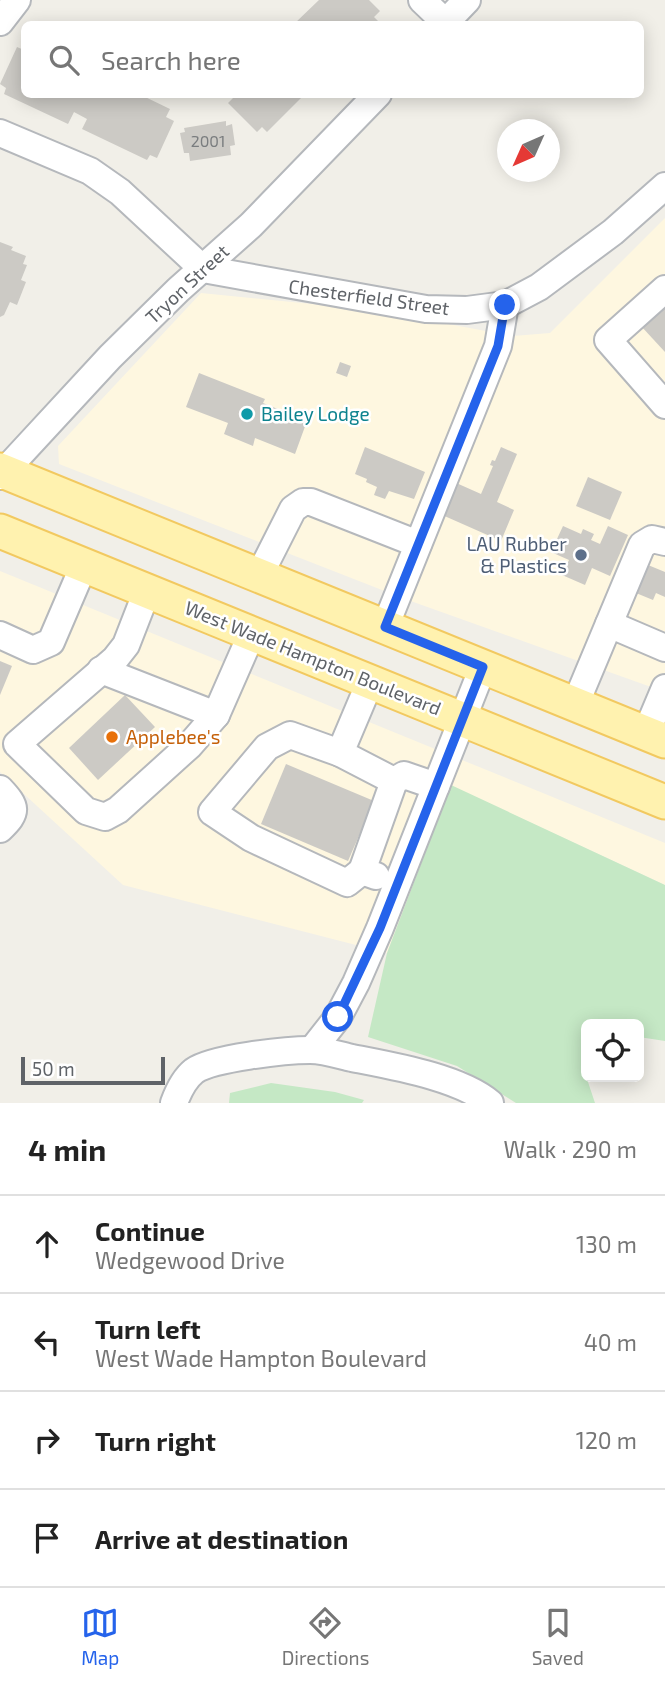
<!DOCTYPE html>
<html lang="en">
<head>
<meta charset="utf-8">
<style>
	body { margin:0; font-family:"Exo 2",sans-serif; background:#f6f6f6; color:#222 }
	.controls { position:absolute; right:21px; bottom:21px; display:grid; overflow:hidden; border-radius:10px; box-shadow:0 4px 18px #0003 }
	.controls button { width:63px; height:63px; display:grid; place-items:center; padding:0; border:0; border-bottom:2px solid #e0e0e0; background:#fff; color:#222; font:35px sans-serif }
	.compass { position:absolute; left:497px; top:119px; width:63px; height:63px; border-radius:50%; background:#fff; box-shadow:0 4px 18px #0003; rotate:225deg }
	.scale { position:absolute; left:21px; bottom:18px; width:144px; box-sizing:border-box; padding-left:7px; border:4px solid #5f6368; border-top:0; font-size:19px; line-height:24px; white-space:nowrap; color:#5f6368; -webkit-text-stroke:5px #fff; paint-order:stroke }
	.stop { position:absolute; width:21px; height:21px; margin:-16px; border:5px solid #2563eb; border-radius:50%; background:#fff }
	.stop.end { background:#2563eb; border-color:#fff; box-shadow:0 2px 7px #0008 }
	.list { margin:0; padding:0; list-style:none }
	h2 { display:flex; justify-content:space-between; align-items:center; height:91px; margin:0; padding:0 28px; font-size:30px }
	h2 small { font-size:23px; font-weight:400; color:#767676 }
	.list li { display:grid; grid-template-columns:46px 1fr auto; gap:21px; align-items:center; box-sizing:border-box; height:98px; padding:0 28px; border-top:2px solid #e0e0e0 }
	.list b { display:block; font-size:26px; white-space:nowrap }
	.list p { margin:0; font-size:23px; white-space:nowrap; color:#767676 }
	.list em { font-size:23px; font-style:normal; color:#767676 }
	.icon { flex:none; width:38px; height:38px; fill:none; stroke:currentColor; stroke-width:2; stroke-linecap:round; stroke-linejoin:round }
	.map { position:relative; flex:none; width:665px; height:1103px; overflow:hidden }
	.search { position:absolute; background:#fff; box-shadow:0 4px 18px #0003; left:21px; right:21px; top:21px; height:77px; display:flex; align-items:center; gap:18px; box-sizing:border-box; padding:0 24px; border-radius:10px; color:#767676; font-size:26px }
	.sheet { height:483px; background:#fff }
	nav { display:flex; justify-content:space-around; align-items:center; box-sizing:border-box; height:98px; border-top:2px solid #e0e0e0; background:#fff; font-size:19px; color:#767676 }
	nav a { display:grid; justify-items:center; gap:4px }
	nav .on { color:#2563eb }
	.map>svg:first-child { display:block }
</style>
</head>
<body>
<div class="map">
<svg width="665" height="1103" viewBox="0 0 665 1103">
	<rect width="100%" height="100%" fill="#f1efe8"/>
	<g fill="#fef7e0">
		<path d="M 665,218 L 665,692 L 405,599 L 59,464 L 58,446 L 201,293 L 373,310 L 513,336 L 550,333 Z"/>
		<path d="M 0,571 L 665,843 L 665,885 L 451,786 L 387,953 L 123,885 L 0,772 Z"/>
	</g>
	<g fill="#c5e8c5">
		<path d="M 451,785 L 665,885 L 665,1041 L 639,1037 L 639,1024 L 586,1024 L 586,1076 L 595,1103 L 516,1103 L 457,1066 L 368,1037 L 387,953 Z"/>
		<path d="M 271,1083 L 335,1092 L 364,1100 L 362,1103 L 229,1103 L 230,1093 Z"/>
	</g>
	<g fill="#cccac5">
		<path d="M 319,0 L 369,0 L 380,11 L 374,17 L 378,21 L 374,24 L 294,24 Z"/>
		<path d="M 17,47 L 24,50 L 24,94 L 139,94 L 170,109 L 166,117 L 174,121 L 157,158 L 150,155 L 147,160 L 82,129 L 87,119 L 74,112 L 68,124 L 4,94 L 6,88 L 0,84 Z"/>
		<path d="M 230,94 L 305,94 L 267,132 L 262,127 L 257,132 L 228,103 L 233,98 Z"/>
		<path d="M 226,121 L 226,126 L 232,124 L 235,145 L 230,146 L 231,155 L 190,161 L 189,153 L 184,153 L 180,133 L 185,132 L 184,128 Z"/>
		<path d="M 0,242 L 13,247 L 11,250 L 26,256 L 23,264 L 27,265 L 21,280 L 26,282 L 17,305 L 10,302 L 4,315 L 0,317 Z"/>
		<path d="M 665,304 L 665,352 L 641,326 Z"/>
		<path d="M 340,362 L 351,366 L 347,377 L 336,373 Z"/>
		<path d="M 199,373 L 265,399 L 263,403 L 307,421 L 295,454 L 255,438 L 253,446 L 224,434 L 228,423 L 186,407 Z"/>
		<path d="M 365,447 L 425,472 L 414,499 L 389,491 L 385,499 L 374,495 L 377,487 L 366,482 L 367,479 L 355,474 Z"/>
		<path d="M 501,447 L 517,454 L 497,502 L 514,510 L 501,541 L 440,514 L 454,482 L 481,494 L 493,466 L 490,465 L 492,460 L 495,461 Z"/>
		<path d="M 588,477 L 622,492 L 610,520 L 576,506 Z"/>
		<path d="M 563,526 L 581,534 L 583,529 L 594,534 L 591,540 L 600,544 L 608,526 L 628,535 L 610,576 L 592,568 L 585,585 L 562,575 L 569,560 L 551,552 Z"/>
		<path d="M 648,565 L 665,572 L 665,597 L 656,593 L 653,600 L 636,593 Z"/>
		<path d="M 0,661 L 12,666 L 0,695 Z"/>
		<path d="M 125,695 L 155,727 L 98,780 L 69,748 Z"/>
		<path d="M 286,764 L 374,801 L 348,861 L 261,824 Z"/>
	</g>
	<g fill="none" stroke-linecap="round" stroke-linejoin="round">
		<g stroke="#b5b8bc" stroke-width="30">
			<g id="minor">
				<path d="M 422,0 L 446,23"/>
				<path d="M 0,22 L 17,0"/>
				<path d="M 444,24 L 467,0"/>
				<path d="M 0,133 L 90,171 L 120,192 L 203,269 L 426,309 L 467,310 L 505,305 L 539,287 L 613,232 L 665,186"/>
				<path d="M 665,289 L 608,340 L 665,405"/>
				<path d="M 0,476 L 110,357 L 178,290 L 251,225 L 378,94"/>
				<path d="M 259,576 L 293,509 L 303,502 L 311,502 L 418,544"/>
				<path d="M 147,591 L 126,645 L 115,659 L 17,744 L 86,811 L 105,817 L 118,810 L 190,745 L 216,715 L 252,633"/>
				<path d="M 609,624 L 665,648"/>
				<path d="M 385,627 L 498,346 L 505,305"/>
				<path d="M 0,635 L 33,650 L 51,642 L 84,565"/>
				<path d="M 101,670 L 216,715"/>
				<path d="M 370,682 L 340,753 L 394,781"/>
				<path d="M 575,705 L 642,545 L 652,539 L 665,542"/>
				<path d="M 646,733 L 665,688"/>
				<path d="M 340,753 L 290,735 L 267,747 L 212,812 L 251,838 L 347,883 L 362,871"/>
				<path d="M 0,789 C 17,807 18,812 0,829"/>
				<path d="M 376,876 L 362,871 L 394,781 L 404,775 L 436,786"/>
				<path d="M 312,1050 L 338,1017 L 356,983 L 380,928 L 483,667"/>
				<path d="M 174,1103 C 178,1092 184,1079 194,1071 C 212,1058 286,1050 310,1050 C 324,1050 339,1055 352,1058 C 392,1066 459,1077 490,1103"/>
			</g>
		</g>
		<g stroke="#f2c960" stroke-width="37">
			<g id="major">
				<path d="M 0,470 L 665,741"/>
				<path d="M 0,531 L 665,802"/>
			</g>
		</g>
		<use href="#minor" stroke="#fff" stroke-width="26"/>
		<use href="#major" stroke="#fff2af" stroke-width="33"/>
	</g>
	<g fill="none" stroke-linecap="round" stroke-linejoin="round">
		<path stroke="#2563eb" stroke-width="9" d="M 338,1017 L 380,928 L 483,667 L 385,627 L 498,346 L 505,305"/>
	</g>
	<circle fill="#0f9aa8" stroke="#fff" stroke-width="2.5" cx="247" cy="414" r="7"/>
	<circle fill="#5c6f8a" stroke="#fff" stroke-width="2.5" cx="581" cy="555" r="7"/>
	<circle fill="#e8710a" stroke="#fff" stroke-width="2.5" cx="112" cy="737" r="7"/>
	<g text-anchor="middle" stroke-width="5" stroke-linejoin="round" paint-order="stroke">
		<g font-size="16" fill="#7a7d7f">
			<text x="208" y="147">2001</text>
		</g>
		<g font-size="19" fill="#5f6368" stroke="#fff">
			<text transform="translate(187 284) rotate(-43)" y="7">Tryon Street</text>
			<text transform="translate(369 297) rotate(8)" y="7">Chesterfield Street</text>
			<text transform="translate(313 658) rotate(22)" y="7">West Wade Hampton Boulevard</text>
		</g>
		<g font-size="19" fill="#0d838f" stroke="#fff" text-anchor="start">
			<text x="261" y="421">Bailey Lodge</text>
		</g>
		<g font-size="19" fill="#4e5e75" stroke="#fff" text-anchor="end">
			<text x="567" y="551">LAU Rubber<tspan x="567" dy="22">&amp; Plastics</tspan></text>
		</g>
		<g font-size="19" fill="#c56008" stroke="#fff" text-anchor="start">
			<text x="126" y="744">Applebee's</text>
		</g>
	</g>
</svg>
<div class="controls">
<button><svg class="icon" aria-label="locate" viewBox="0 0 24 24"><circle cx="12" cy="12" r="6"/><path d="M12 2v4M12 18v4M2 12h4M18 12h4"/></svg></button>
</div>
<svg class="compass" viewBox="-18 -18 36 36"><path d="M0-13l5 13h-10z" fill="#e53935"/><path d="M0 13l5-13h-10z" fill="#767676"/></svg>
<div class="scale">50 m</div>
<div class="stop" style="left:338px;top:1017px"></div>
<div class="stop end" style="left:505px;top:305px"></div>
<div class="search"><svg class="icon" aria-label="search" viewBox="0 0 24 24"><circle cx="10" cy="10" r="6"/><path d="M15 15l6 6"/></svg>Search here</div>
</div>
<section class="sheet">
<h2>4 min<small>Walk · 290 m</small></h2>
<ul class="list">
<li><svg class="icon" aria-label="ahead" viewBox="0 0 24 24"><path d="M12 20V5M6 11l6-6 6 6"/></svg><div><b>Continue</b><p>Wedgewood Drive</p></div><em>130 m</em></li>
<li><svg class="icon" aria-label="left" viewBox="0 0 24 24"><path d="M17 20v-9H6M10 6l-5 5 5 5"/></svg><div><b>Turn left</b><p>West Wade Hampton Boulevard</p></div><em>40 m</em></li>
<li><svg class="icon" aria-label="right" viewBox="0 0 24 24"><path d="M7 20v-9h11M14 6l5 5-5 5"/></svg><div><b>Turn right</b></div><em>120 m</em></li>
<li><svg class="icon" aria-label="arrive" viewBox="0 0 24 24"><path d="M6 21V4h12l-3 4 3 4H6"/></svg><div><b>Arrive at destination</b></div></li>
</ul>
</section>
<nav>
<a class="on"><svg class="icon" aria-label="map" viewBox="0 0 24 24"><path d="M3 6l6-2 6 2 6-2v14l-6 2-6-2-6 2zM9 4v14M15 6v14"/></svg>Map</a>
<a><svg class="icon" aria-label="directions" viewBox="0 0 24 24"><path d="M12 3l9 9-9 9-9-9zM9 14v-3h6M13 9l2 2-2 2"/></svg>Directions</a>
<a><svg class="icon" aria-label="saved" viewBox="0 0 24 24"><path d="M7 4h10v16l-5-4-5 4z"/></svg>Saved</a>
</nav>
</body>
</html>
